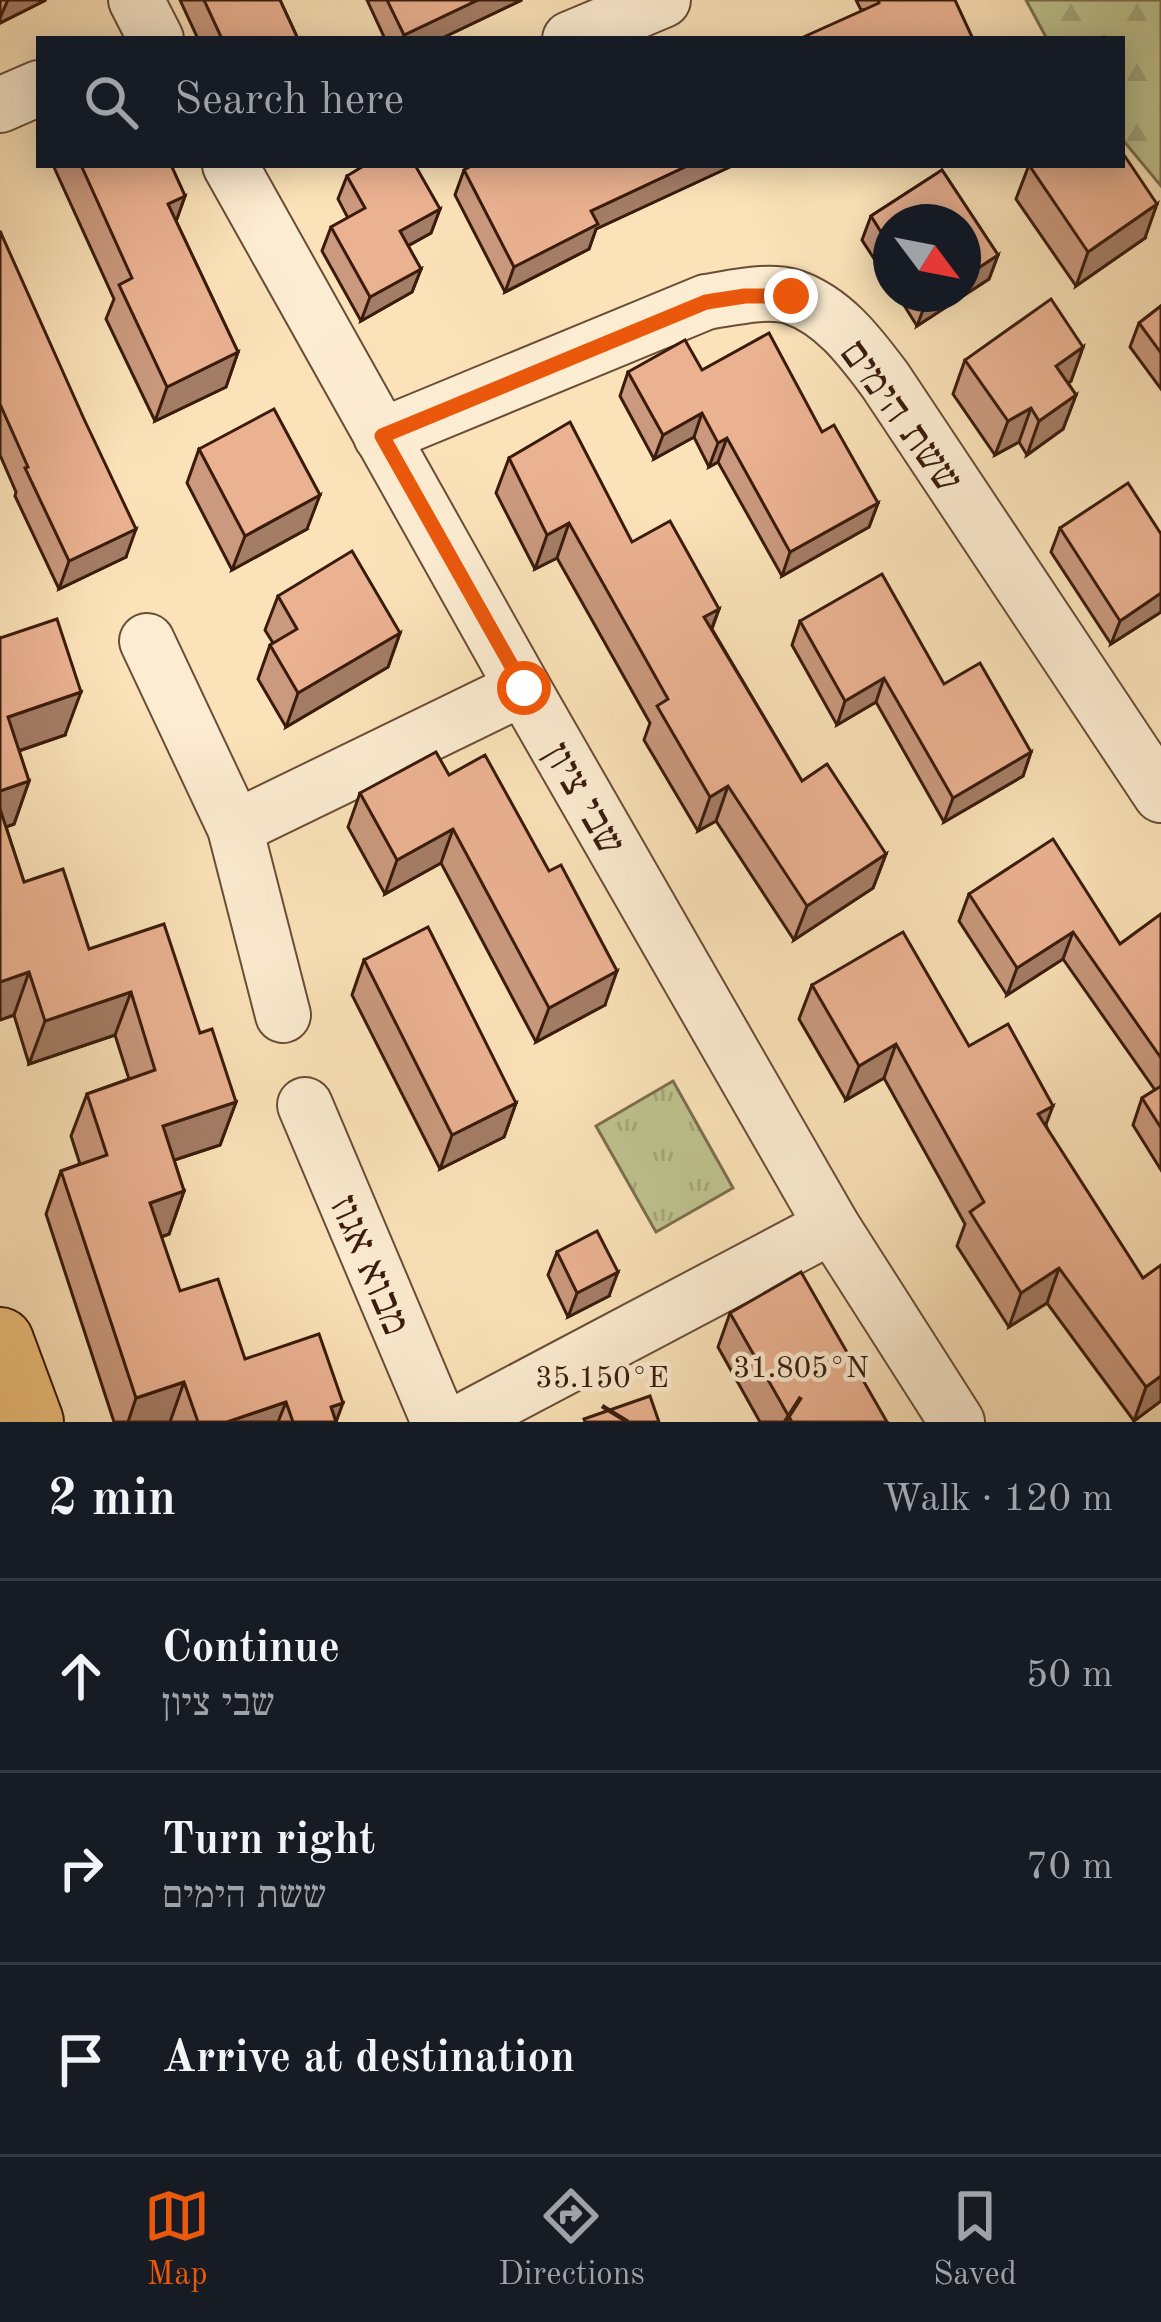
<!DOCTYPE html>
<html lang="en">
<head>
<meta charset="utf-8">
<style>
	body { margin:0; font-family:"Old Standard TT","Frank Ruhl Libre",serif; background:#20242c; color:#f1f3f6 }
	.compass { position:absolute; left:873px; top:204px; width:108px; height:108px; border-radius:50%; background:#171b24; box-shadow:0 6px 30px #0003; rotate:122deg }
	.stop { position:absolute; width:36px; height:36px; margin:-27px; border:9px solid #ea580c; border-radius:50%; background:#fff }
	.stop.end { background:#ea580c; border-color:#fff; box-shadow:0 3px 12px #0008 }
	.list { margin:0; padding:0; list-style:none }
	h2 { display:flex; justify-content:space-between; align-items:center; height:156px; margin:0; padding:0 48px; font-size:51px }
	h2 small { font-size:39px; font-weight:400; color:#9ea1a6 }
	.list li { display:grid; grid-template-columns:78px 1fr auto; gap:36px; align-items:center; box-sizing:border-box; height:192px; padding:0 48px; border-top:3px solid #363941 }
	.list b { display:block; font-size:45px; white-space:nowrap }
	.list p { margin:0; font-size:39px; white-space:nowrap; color:#9ea1a6 }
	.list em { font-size:39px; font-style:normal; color:#9ea1a6 }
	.icon { flex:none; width:66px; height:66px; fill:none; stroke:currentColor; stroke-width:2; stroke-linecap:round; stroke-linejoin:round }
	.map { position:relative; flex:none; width:1161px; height:1422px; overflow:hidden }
	.search { position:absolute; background:#171b24; box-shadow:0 6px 30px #0003; left:36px; right:36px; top:36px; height:132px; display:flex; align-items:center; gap:30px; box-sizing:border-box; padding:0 42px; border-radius:0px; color:#9ea1a6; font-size:45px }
	.sheet { height:732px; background:#171b24 }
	nav { display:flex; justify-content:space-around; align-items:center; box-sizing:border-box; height:168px; border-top:3px solid #363941; background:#171b24; font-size:33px; color:#9ea1a6 }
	nav a { display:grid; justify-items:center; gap:6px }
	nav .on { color:#ea580c }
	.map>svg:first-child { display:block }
</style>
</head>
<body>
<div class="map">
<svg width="1161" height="1422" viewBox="0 0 1161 1422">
	<defs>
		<pattern id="grass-tufts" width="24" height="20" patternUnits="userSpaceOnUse" patternTransform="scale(3)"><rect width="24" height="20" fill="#bec38f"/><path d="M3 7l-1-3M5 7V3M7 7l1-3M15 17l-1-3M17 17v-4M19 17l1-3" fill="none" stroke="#a4a77a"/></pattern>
		<pattern id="forest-firs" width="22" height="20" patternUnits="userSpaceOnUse" patternTransform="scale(3)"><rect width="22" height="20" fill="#bec38f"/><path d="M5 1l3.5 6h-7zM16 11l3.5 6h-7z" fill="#a4a77a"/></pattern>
	</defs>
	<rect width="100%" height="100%" fill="#fbe2b8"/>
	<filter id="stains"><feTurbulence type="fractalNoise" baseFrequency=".00167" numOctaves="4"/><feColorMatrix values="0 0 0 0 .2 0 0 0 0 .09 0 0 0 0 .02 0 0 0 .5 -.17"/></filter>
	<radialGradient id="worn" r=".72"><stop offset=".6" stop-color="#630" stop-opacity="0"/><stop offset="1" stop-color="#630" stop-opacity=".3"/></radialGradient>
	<path fill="url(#grass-tufts)" stroke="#7c6f4e" stroke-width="3" d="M 673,1081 L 733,1188 L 656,1232 L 596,1126 Z"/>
	<path fill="url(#forest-firs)" stroke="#7c6f4e" stroke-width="3" d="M 1026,0 L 1161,0 L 1161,186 L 1122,139 L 1122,39 L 1047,39 Z"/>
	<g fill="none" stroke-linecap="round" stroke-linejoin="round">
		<g stroke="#6a4d37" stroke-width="58">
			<g id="minor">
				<path d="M 136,0 L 156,39"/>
				<path d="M 570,39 L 663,0"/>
				<path d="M 0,105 L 39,88"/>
				<path d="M 230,165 L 523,688 L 832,1226 L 957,1422"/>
				<path d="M 381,436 L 706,302 C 732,298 767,289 793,297 C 834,311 861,348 885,380 L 1161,795"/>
				<path d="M 147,641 L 235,828 L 283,1015"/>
				<path d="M 235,828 L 523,688"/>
				<path d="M 305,1105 L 439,1422"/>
				<path d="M 461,1422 L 832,1226"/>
			</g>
		</g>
		<g stroke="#3a1b0c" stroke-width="70">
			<path id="major" d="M 0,1341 L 30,1422"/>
		</g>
		<use href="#minor" stroke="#fcecd1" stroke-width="54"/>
		<use href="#major" stroke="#eec17c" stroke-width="66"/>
	</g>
	<g fill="#ca997e" stroke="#3a1b0c" stroke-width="3">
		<path d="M 0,0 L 46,0 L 0,23 Z"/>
		<path d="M 180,0 L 280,0 L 298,39 L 198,39 Z"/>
		<path d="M 367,0 L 522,0 L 440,39 L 385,39 Z"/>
		<path d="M 856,0 L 955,0 L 861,10 Z"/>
		<path d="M 53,165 L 171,165 L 185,196 L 176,221 L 238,352 L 226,387 L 155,421 L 106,319 L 114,299 Z"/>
		<path d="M 473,165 L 734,165 L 596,229 L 589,249 L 505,292 L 455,195 L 464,170 Z"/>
		<path d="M 1029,165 L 1145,238 L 1076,286 L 1016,199 Z"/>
		<path d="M 942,170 L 998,255 L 989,279 L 917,326 L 897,294 L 963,294 L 963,222 L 891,222 L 891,285 L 862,240 L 871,216 Z"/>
		<path d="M 347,176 L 440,209 L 431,233 L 408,246 L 421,269 L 412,292 L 361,321 L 322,251 L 331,227 L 348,218 L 338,199 Z"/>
		<path d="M 0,231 L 126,557 L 59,589 L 15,496 L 16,492 L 0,455 Z"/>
		<path d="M 1161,306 L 1161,389 L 1130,347 L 1139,323 Z"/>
		<path d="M 1083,347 L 1071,381 L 1068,383 L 1076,395 L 1063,429 L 1027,455 L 1019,442 L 995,455 L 953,394 L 965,360 Z"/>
		<path d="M 702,370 L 822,432 L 878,503 L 869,527 L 782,576 L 718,462 L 709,467 L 694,437 L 654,459 L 620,396 L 628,372 Z"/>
		<path d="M 199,449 L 307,529 L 232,570 L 187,483 Z"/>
		<path d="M 509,458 L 632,542 L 719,609 L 712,629 L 802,781 L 886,854 L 873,888 L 794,940 L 716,821 L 698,831 L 644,740 L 650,723 L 557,558 L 535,569 L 496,493 Z"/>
		<path d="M 1060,528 L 1161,534 L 1161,612 L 1111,644 L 1051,552 Z"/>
		<path d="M 278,596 L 400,633 L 388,667 L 286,727 L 258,679 L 270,645 L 273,643 L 265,630 Z"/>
		<path d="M 800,621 L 944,684 L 1031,752 L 1023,776 L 944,822 L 876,702 L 837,725 L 792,645 Z"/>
		<path d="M 0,638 L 65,735 L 19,751 L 29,781 L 14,824 L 6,827 L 24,882 L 89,949 L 200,1033 L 236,1102 L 220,1145 L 174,1160 L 184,1191 L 169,1234 L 161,1237 L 180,1291 L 245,1359 L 336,1422 L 114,1422 L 46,1214 L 61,1171 L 80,1164 L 71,1136 L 87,1094 L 129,1079 L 115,1035 L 29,1064 L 14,1015 L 0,1020 Z"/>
		<path d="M 449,775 L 605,1005 L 536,1042 L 441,863 L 385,894 L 348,827 L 360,793 Z"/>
		<path d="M 969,894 L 1120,944 L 1161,914 L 1161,1170 L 1133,1125 L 1142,1098 L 1155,1090 L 1063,959 L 1007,995 L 959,921 Z"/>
		<path d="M 364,960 L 516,1103 L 504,1137 L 440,1169 L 352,995 Z"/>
		<path d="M 812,985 L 969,1046 L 1046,1125 L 1161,1401 L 1134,1421 L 1047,1303 L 1009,1327 L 957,1246 L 965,1224 L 884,1078 L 846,1100 L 799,1019 Z"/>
		<path d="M 557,1252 L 609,1296 L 568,1317 L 548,1275 Z"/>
		<path d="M 730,1313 L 887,1422 L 760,1422 L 718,1347 Z"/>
	</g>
	<g fill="#a47d66" stroke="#3a1b0c" stroke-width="3">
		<path d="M 8,0 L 46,0 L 0,23 L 0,18 Z"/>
		<path d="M 478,0 L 522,0 L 440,39 L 402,39 L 404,35 Z"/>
		<path d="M 689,165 L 734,165 L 596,229 L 589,249 L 505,292 L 514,267 L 591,211 Z"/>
		<path d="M 185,196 L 173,230 L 168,204 Z"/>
		<path d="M 1157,204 L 1145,238 L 1076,286 L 1088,252 Z"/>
		<path d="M 440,209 L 431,233 L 391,255 L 400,231 Z"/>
		<path d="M 998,255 L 989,279 L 917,326 L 926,302 L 938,294 L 963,294 L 963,278 Z"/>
		<path d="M 421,269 L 412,292 L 361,321 L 370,297 Z"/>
		<path d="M 1083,347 L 1071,381 L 1044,400 L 1056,366 Z"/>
		<path d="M 238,352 L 226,387 L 155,421 L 167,387 Z"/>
		<path d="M 1076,395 L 1063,429 L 1027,455 L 1039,421 Z"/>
		<path d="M 1031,408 L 1019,442 L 995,455 L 1008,421 Z"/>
		<path d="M 702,413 L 694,437 L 654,459 L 663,435 Z"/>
		<path d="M 727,438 L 718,462 L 709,467 L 718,443 Z"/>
		<path d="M 320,495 L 307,529 L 232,570 L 245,536 Z"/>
		<path d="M 878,503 L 869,527 L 782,576 L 790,552 Z"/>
		<path d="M 569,523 L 557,558 L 535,569 L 547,535 Z"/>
		<path d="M 136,529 L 126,557 L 59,589 L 69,561 Z"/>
		<path d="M 1161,593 L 1161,612 L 1111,644 L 1120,621 Z"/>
		<path d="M 719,609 L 706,643 L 704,617 Z"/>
		<path d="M 400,633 L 388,667 L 286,727 L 298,693 Z"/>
		<path d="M 884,678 L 876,702 L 837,725 L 845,701 Z"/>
		<path d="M 81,692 L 65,735 L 0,757 L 8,717 Z"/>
		<path d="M 1031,752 L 1023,776 L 944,822 L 953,798 Z"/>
		<path d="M 29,781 L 14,824 L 0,829 L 0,791 Z"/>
		<path d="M 728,786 L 716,821 L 698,831 L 710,797 Z"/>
		<path d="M 453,829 L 441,863 L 385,894 L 397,860 Z"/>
		<path d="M 886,854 L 873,888 L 794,940 L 807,906 Z"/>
		<path d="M 1073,932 L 1063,959 L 1007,995 L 1017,968 Z"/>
		<path d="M 617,971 L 605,1005 L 536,1042 L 549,1008 Z"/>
		<path d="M 29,972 L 14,1015 L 0,1020 L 0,982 Z"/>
		<path d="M 131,992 L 115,1035 L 29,1064 L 45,1021 Z"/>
		<path d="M 896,1044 L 884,1078 L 846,1100 L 859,1066 Z"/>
		<path d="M 236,1102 L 220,1145 L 147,1169 L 163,1126 Z"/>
		<path d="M 516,1103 L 504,1137 L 440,1169 L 452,1135 Z"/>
		<path d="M 1053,1106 L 1040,1140 L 1038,1114 Z"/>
		<path d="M 184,1191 L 169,1234 L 135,1246 L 150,1203 Z"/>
		<path d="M 1059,1268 L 1047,1303 L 1009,1327 L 1021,1293 Z"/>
		<path d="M 618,1272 L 609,1296 L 568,1317 L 577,1293 Z"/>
		<path d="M 1161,1376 L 1161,1401 L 1134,1421 L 1146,1387 Z"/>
		<path d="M 184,1382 L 170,1422 L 128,1422 L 136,1398 Z"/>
		<path d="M 286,1402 L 278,1422 L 227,1422 Z"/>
		<path d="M 343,1403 L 336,1422 L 331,1407 Z"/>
	</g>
	<g fill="#ebb292" stroke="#3a1b0c" stroke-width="3">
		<path d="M 204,0 L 280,0 L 298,39 L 222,39 Z"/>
		<path d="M 387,0 L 478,0 L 404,35 Z"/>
		<path d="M 878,0 L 955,0 L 973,39 L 799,39 L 879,3 Z"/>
		<path d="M 1122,152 L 1157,204 L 1088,252 L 1029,165 L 1122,165 Z"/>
		<path d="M 81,165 L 171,165 L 185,196 L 168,204 L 238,352 L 167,387 L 119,285 L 132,278 Z"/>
		<path d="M 365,165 L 415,165 L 440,209 L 400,231 L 421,269 L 370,297 L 331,227 L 365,208 L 347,176 Z"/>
		<path d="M 473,165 L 689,165 L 591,211 L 598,224 L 514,267 L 464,170 Z"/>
		<path d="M 942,170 L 998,255 L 963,278 L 963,222 L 891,222 L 891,248 L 871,216 Z"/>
		<path d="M 0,231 L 84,419 L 136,529 L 69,561 L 25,468 L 28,467 L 0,404 Z"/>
		<path d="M 921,294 L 938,294 L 926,302 Z"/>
		<path d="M 1051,299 L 1083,347 L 1056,366 L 1076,395 L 1039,421 L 1031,408 L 1008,421 L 965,360 Z"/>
		<path d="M 1161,306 L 1161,353 L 1139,323 Z"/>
		<path d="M 769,333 L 822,432 L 834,425 L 878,503 L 790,552 L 727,438 L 718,443 L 702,413 L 663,435 L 628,372 L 685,340 L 702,370 Z"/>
		<path d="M 274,409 L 320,495 L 245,536 L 199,449 Z"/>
		<path d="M 570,422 L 632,542 L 670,521 L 719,609 L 704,617 L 802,781 L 827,764 L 886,854 L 807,906 L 728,786 L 710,797 L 657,706 L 668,699 L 569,523 L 547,535 L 509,458 Z"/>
		<path d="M 1128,483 L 1161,534 L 1161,593 L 1120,621 L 1060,528 Z"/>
		<path d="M 352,551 L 400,633 L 298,693 L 270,645 L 297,629 L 278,596 Z"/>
		<path d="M 882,574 L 944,684 L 980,663 L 1031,752 L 953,798 L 884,678 L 845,701 L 800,621 Z"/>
		<path d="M 57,619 L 81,692 L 8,717 L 29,781 L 0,791 L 0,638 Z"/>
		<path d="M 436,752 L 449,775 L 485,755 L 549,871 L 561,865 L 617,971 L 549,1008 L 453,829 L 397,860 L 360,793 Z"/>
		<path d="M 0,809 L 24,882 L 63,869 L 89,949 L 164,924 L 200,1033 L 212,1029 L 236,1102 L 163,1126 L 184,1191 L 150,1203 L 180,1291 L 218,1279 L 245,1359 L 319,1334 L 343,1403 L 331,1407 L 336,1422 L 293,1422 L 286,1402 L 227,1422 L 198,1422 L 184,1382 L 136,1398 L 61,1171 L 107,1155 L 87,1094 L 155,1070 L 131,992 L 45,1021 L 29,972 L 0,982 Z"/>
		<path d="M 1053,839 L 1120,944 L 1161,914 L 1161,1058 L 1073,932 L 1017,968 L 969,894 Z"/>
		<path d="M 428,927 L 516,1103 L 452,1135 L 364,960 Z"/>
		<path d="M 903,932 L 969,1046 L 1008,1024 L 1053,1106 L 1038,1114 L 1143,1278 L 1161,1265 L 1161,1376 L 1146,1387 L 1059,1268 L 1021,1293 L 970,1212 L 984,1202 L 896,1044 L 859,1066 L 812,985 Z"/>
		<path d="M 1161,1086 L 1161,1128 L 1142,1098 Z"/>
		<path d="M 597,1231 L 618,1272 L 577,1293 L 557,1252 Z"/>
		<path d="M 801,1272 L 887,1422 L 792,1422 L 730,1313 Z"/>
		<path d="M 650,1396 L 659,1422 L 585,1422 L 584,1419 Z"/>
	</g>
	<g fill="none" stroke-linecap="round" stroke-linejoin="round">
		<path stroke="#ea580c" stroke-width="15" d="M 524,688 L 382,436 L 706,302 L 745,296 L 791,296"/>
	</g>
	<path fill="none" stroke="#3a1b0c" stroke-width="4.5" d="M 602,1406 L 628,1422M 785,1422 L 801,1397"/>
	<g text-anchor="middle" stroke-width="9" stroke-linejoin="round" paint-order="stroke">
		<g font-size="42" fill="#3a1b0c" stroke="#fcecd1">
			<text transform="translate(903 415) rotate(54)" y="15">ששת הימים</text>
			<text transform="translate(586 798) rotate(60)" y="15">שבי ציון</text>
			<text transform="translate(372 1264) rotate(67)" y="15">מבוא אגוז</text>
		</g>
	</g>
	<g font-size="30" text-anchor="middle" fill="#3a1b0c" stroke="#fcecd1" stroke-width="9" stroke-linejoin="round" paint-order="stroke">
		<text x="801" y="1377">31.805°N</text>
		<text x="602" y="1387">35.150°E</text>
	</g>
	<rect width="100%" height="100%" filter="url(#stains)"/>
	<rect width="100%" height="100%" fill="url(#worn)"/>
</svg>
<svg class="compass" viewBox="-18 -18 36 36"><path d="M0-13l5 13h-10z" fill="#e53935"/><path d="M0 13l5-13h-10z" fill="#9ea1a6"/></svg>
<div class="stop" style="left:524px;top:688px"></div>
<div class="stop end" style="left:791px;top:296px"></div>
<div class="search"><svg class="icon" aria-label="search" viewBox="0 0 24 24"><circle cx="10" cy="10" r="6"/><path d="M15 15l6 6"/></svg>Search here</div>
</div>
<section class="sheet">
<h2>2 min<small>Walk · 120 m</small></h2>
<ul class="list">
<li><svg class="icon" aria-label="ahead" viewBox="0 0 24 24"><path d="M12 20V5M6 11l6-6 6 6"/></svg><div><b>Continue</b><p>שבי ציון</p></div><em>50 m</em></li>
<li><svg class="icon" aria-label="right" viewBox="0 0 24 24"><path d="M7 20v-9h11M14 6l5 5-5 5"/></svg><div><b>Turn right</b><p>ששת הימים</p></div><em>70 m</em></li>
<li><svg class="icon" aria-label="arrive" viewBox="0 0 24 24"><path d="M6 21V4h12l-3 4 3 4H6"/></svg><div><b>Arrive at destination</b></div></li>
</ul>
</section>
<nav>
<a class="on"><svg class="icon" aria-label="map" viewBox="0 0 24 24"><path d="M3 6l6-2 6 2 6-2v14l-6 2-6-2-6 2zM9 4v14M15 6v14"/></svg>Map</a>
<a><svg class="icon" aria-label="directions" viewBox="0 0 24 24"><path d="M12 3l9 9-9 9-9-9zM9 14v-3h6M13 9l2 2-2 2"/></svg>Directions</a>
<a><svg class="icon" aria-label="saved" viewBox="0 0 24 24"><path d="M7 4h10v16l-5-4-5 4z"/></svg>Saved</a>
</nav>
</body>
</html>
